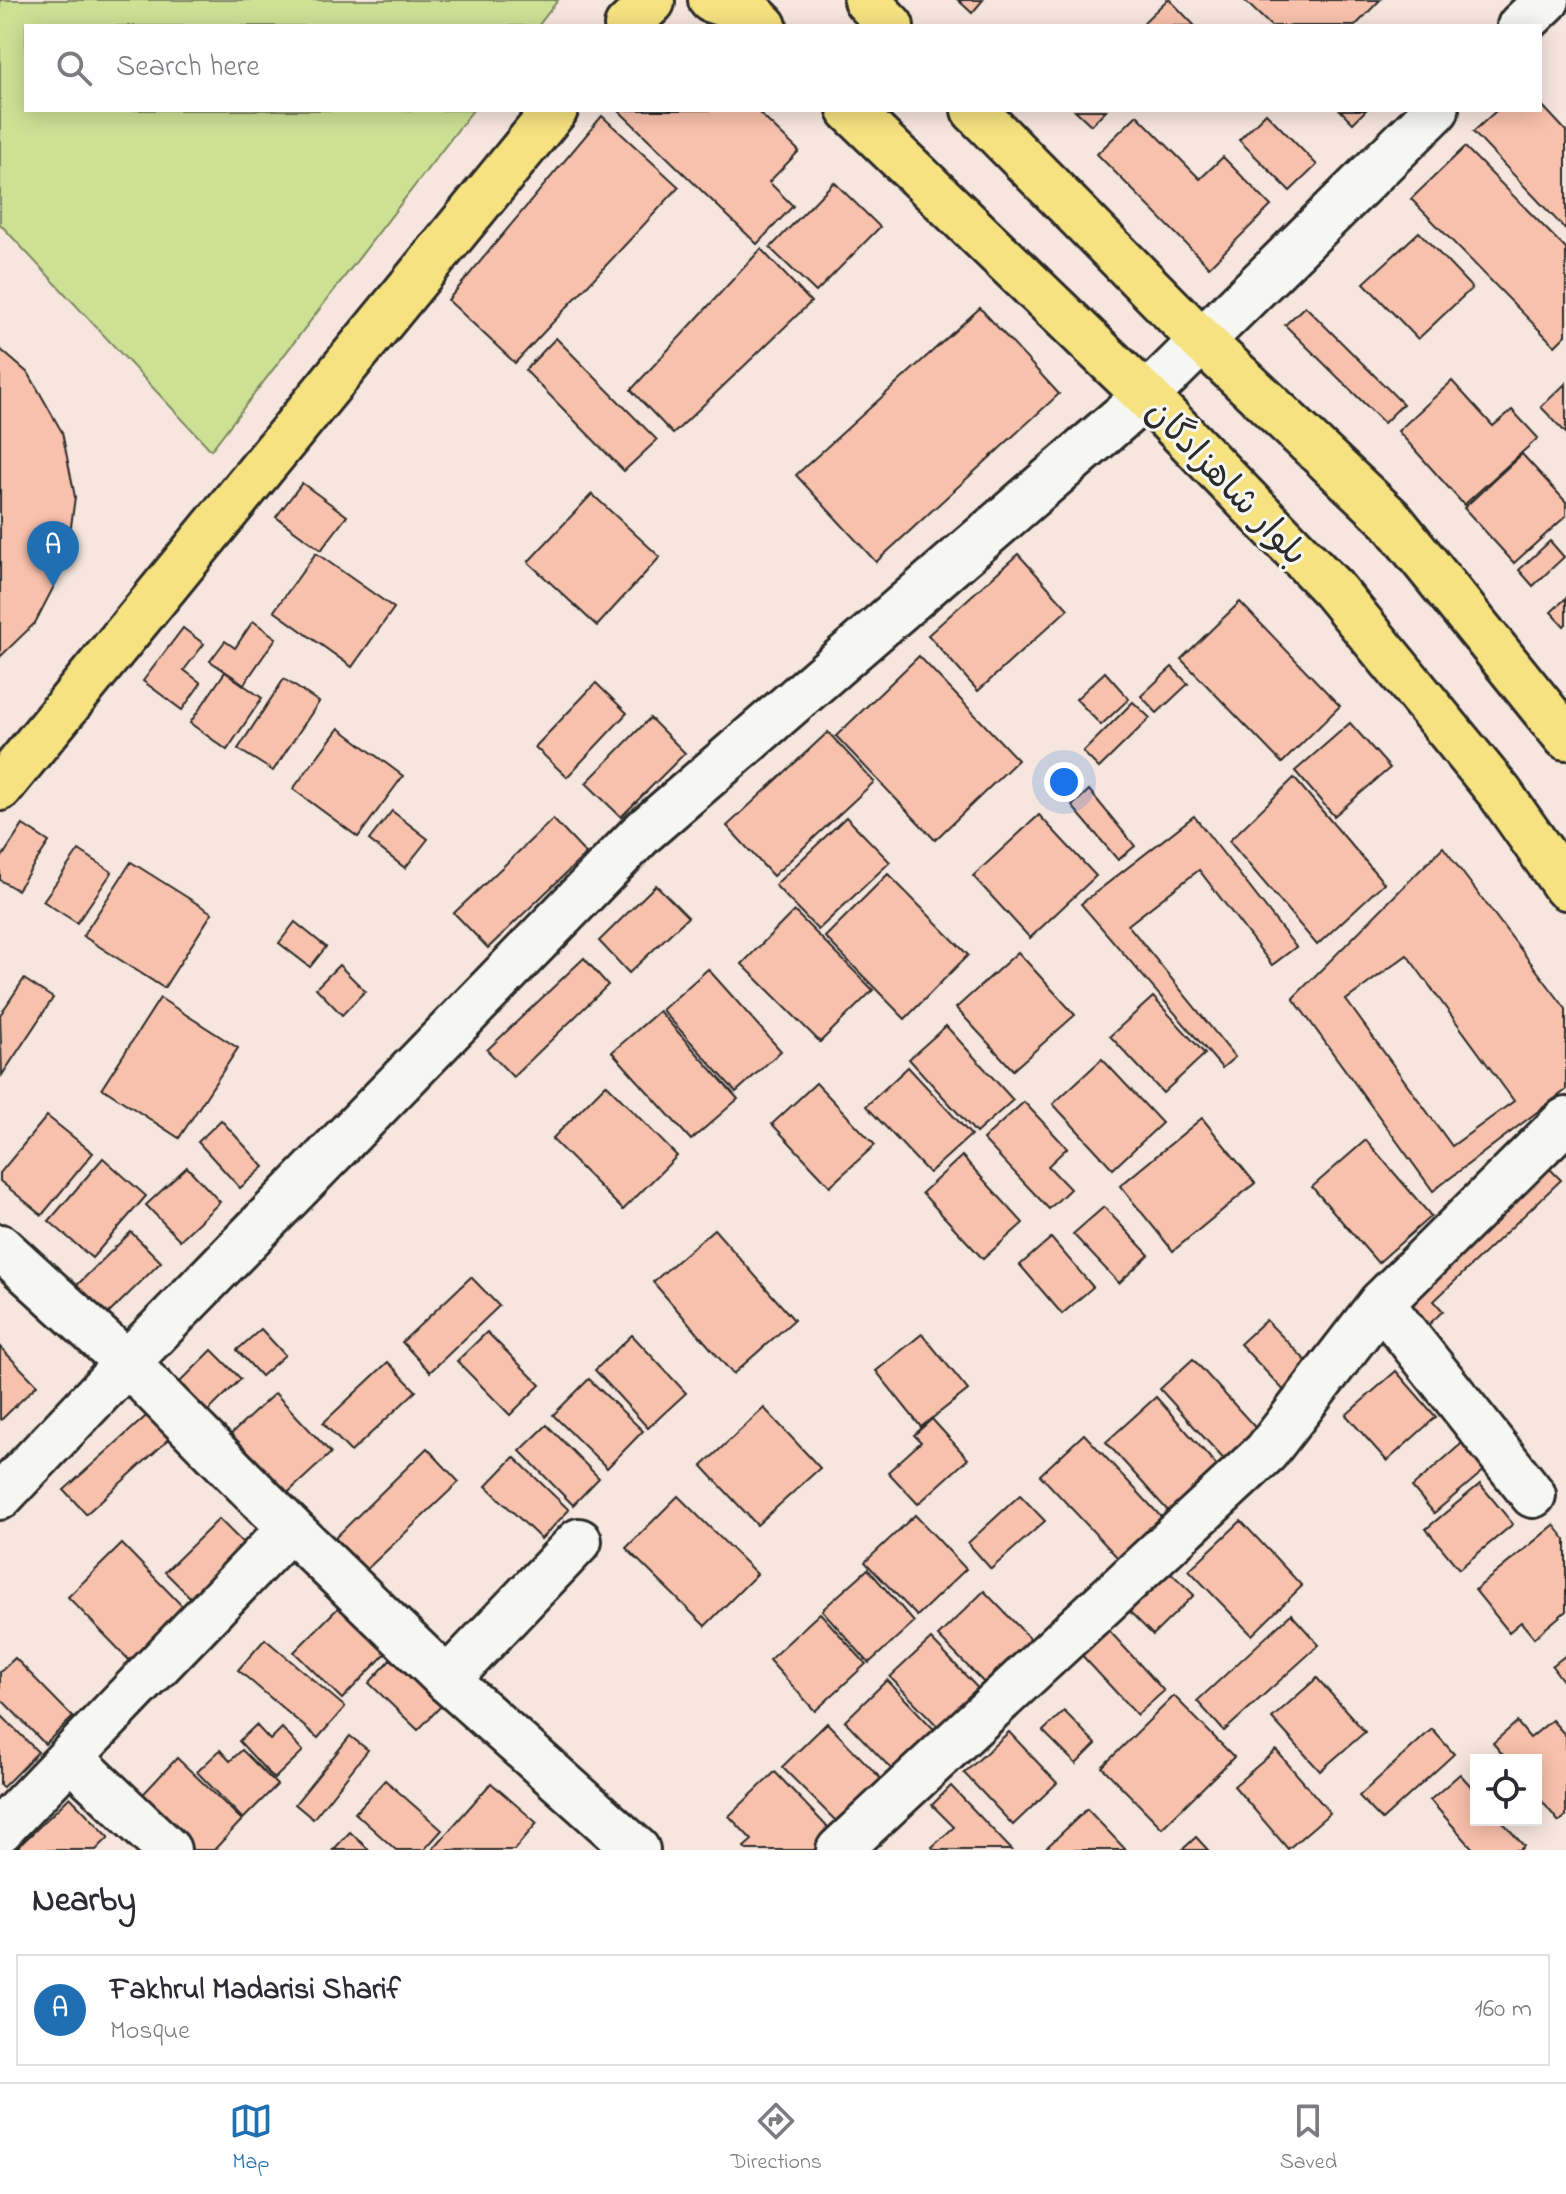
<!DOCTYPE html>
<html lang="en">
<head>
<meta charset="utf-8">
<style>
	body { margin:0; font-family:"Indie Flower","Playpen Sans Arabic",sans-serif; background:#f2f2f3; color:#2b2b33 }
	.controls { position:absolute; right:24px; bottom:24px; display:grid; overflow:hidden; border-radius:0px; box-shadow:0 4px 20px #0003 }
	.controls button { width:72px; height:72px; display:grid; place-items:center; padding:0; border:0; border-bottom:2px solid #e1e1e2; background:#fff; color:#2b2b33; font:40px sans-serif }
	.you { position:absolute; left:1064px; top:782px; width:28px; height:28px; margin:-20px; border:6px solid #fff; border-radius:50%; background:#1a73e8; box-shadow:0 0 0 12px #1a73e833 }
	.badge { display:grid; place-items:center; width:52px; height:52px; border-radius:50%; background:#1f6fb2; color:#fff; font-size:26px; font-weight:700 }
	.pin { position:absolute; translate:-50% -66px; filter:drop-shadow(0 2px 4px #0008) }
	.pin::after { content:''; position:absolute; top:42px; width:28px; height:24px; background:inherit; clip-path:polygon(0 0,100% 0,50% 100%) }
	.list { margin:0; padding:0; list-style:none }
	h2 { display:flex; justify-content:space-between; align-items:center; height:104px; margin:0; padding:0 32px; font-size:34px }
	h2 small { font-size:26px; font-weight:400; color:#7c7c81 }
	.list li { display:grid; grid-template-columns:52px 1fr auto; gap:24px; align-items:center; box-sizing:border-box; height:112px; margin:0 16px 16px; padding:0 16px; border:2px solid #e1e1e2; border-radius:0px }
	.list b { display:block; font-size:30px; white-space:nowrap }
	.list p { margin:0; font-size:26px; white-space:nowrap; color:#7c7c81 }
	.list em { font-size:26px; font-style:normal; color:#7c7c81 }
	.icon { flex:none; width:44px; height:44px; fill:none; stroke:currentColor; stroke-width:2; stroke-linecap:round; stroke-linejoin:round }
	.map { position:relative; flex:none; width:1566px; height:1850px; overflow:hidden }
	.search { position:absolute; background:#fff; box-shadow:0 4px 20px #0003; left:24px; right:24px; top:24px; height:88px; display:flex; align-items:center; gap:20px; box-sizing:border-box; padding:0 28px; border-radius:0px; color:#7c7c81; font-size:30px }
	.sheet { height:232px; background:#fff }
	nav { display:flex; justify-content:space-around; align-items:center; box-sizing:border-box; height:112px; border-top:2px solid #e1e1e2; background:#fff; font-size:22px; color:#7c7c81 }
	nav a { display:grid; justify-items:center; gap:4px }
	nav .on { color:#1f6fb2 }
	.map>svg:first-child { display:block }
</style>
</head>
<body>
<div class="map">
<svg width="1566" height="1850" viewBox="0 0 1566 1850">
	<rect width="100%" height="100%" fill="#f7e6dd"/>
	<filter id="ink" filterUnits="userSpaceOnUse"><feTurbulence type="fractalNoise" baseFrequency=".0125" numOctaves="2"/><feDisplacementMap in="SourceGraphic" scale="16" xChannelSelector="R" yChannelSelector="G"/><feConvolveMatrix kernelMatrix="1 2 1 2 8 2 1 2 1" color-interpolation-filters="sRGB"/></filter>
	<g filter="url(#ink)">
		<path fill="#cde195" stroke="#7c8660" stroke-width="2" d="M 0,0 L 558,0 L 538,26 L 26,26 L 26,110 L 473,110 L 211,450 L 0,224 Z"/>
		<g fill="#f8c1ac" stroke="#2b2b2b" stroke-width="2" fill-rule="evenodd">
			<path d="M 958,0 L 983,0 L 972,13 Z"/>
			<path d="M 1167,0 L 1170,0 L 1195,26 L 1147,26 L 1144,22 Z"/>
			<path d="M 1244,0 L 1380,0 L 1355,26 L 1271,26 Z"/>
			<path d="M 1540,103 L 1566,131 L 1566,230 L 1473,132 L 1497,110 L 1540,110 Z"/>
			<path d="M 618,110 L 756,110 L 799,151 L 769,182 L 793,206 L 757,244 Z"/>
			<path d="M 1075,110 L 1106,110 L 1091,125 Z"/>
			<path d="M 1340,110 L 1366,110 L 1353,123 Z"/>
			<path d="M 1266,113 L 1317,165 L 1290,191 L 1239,140 Z"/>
			<path d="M 1137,115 L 1200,179 L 1223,157 L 1271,206 L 1209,267 L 1097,154 Z"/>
			<path d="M 602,116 L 679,187 L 515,363 L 448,300 Z"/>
			<path d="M 1465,147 L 1566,249 L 1566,335 L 1555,346 L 1411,199 Z"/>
			<path d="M 834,182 L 880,227 L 816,292 L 770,248 Z"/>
			<path d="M 1419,232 L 1472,288 L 1418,339 L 1364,283 Z"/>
			<path d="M 761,249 L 811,302 L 673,434 L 631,390 Z"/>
			<path d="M 1305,306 L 1403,404 L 1384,423 L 1285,325 Z"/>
			<path d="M 980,308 L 1059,394 L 876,562 L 796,475 Z"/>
			<path d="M 556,338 L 657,440 L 624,471 L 525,370 Z"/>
			<path d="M 0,349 L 29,374 L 62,432 L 75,497 L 66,563 L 35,623 L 0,657 Z"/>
			<path d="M 1452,381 L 1493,426 L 1512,410 L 1538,438 L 1464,505 L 1398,431 Z"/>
			<path d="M 1566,383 L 1566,433 L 1541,407 Z"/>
			<path d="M 1522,454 L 1566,502 L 1566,516 L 1514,563 L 1464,508 Z"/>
			<path d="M 302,483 L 347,516 L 321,550 L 276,517 Z"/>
			<path d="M 592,494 L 660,557 L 597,626 L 528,562 Z"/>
			<path d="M 1550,541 L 1564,557 L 1533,586 L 1519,570 Z"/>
			<path d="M 316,553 L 394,608 L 352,667 L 274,611 Z"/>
			<path d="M 1018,554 L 1068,609 L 978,691 L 928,635 Z"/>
			<path d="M 1566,598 L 1566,624 L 1564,626 L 1551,612 Z"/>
			<path d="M 1240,602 L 1340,706 L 1282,763 L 1181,659 Z"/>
			<path d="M 253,621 L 276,638 L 244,684 L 210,661 L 225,641 L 235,648 Z"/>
			<path d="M 183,628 L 204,644 L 184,670 L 201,683 L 182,710 L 143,681 Z"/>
			<path d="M 919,656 L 1018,760 L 935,840 L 836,736 Z"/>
			<path d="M 1172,667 L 1188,684 L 1157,713 L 1141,696 Z"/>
			<path d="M 225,672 L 262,698 L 227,750 L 190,723 Z"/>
			<path d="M 1105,672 L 1129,699 L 1101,725 L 1076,699 Z"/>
			<path d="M 284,679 L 319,702 L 273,771 L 238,749 Z"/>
			<path d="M 596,683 L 627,713 L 567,777 L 535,747 Z"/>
			<path d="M 1133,702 L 1150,718 L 1099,768 L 1083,752 Z"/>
			<path d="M 650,718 L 685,753 L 621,817 L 586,783 Z"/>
			<path d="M 1350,723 L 1390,768 L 1334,816 L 1295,771 Z"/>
			<path d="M 339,728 L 403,776 L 358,837 L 293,789 Z"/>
			<path d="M 828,732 L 874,782 L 773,876 L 727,826 Z"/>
			<path d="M 1294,778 L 1384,883 L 1317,945 L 1229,841 Z"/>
			<path d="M 1089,790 L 1135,846 L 1118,860 L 1072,806 Z"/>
			<path d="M 392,811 L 428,839 L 405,868 L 369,840 Z"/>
			<path d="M 1039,815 L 1096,876 L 1030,938 L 973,876 Z"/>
			<path d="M 1194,816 L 1296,947 L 1272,965 L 1199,870 L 1128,925 L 1235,1057 L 1222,1068 L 1081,904 Z"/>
			<path d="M 846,817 L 890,862 L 818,930 L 775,885 Z"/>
			<path d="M 553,819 L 586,854 L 488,948 L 454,913 Z"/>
			<path d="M 23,825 L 49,842 L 17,890 L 0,880 L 0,860 Z"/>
			<path d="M 1443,847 L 1566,1009 L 1566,1090 L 1433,1191 L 1293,998 ZM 1407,955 L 1514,1101 L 1452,1146 L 1346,1000 Z"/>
			<path d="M 79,850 L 112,872 L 77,923 L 43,901 Z"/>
			<path d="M 131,862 L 212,913 L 164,988 L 83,936 Z"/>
			<path d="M 888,874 L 968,955 L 905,1019 L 825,937 Z"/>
			<path d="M 656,885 L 688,917 L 629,973 L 599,941 Z"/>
			<path d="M 794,911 L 873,990 L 820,1042 L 742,964 Z"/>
			<path d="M 295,922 L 326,947 L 310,967 L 279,943 Z"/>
			<path d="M 1018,952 L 1075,1015 L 1013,1070 L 956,1008 Z"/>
			<path d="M 584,958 L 608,985 L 513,1077 L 487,1050 Z"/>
			<path d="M 339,965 L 365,991 L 342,1015 L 316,988 Z"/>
			<path d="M 708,969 L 781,1051 L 736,1092 L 662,1010 Z"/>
			<path d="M 24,979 L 53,998 L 2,1075 L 0,1015 Z"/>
			<path d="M 1153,997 L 1205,1054 L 1163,1093 L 1110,1036 Z"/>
			<path d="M 160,998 L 238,1048 L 179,1138 L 102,1088 Z"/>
			<path d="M 659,1011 L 738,1099 L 691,1140 L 612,1052 Z"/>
			<path d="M 946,1026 L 1013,1100 L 976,1133 L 909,1059 Z"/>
			<path d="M 1102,1059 L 1162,1123 L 1113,1169 L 1053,1104 Z"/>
			<path d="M 908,1067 L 971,1135 L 929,1173 L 866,1106 Z"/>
			<path d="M 816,1083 L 875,1145 L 830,1186 L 772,1124 Z"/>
			<path d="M 606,1084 L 677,1156 L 623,1210 L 552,1139 Z"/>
			<path d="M 1024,1102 L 1067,1148 L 1048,1166 L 1070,1189 L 1049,1209 L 983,1139 Z"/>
			<path d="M 47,1116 L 93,1153 L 42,1215 L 0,1181 L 0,1173 Z"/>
			<path d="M 1202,1118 L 1255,1183 L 1173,1251 L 1120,1186 Z"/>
			<path d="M 221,1120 L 264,1167 L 240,1188 L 198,1142 Z"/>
			<path d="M 1366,1140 L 1431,1216 L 1378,1263 L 1312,1187 Z"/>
			<path d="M 962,1156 L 1023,1223 L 983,1259 L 922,1193 Z"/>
			<path d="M 103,1158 L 146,1196 L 92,1258 L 49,1221 Z"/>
			<path d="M 1542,1161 L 1561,1180 L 1434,1301 L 1443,1311 L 1423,1330 L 1406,1310 L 1414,1283 Z"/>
			<path d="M 187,1167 L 220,1202 L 180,1240 L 146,1205 Z"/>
			<path d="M 1104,1207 L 1149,1255 L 1119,1283 L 1073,1234 Z"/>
			<path d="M 714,1229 L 794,1320 L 733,1374 L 653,1282 Z"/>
			<path d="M 131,1232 L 161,1262 L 101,1321 L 71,1291 Z"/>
			<path d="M 1051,1238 L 1093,1287 L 1062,1314 L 1020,1265 Z"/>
			<path d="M 471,1277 L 499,1306 L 430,1372 L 402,1342 Z"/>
			<path d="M 1266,1320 L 1316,1371 L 1290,1397 L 1240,1344 Z"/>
			<path d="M 261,1329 L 285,1355 L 261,1376 L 237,1350 Z"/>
			<path d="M 487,1332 L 540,1385 L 510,1415 L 457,1361 Z"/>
			<path d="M 922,1334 L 968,1390 L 921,1427 L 876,1371 Z"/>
			<path d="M 632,1335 L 686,1393 L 648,1428 L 595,1370 Z"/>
			<path d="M 0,1347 L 37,1385 L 1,1420 L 0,1419 Z"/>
			<path d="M 212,1350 L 241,1379 L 197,1422 L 169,1393 Z"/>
			<path d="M 1193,1359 L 1261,1434 L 1228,1464 L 1160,1389 Z"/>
			<path d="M 388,1362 L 416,1391 L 351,1452 L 323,1423 Z"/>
			<path d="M 1396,1371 L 1436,1417 L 1387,1461 L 1346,1415 Z"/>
			<path d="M 589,1379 L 643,1431 L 607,1468 L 553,1415 Z"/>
			<path d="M 275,1393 L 331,1453 L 282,1498 L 227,1438 Z"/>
			<path d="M 1156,1397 L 1219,1468 L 1169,1512 L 1106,1442 Z"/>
			<path d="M 764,1408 L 820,1468 L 757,1525 L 702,1466 Z"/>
			<path d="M 154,1409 L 175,1434 L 86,1514 L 64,1490 Z"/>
			<path d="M 932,1419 L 968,1459 L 918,1504 L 888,1472 L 921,1442 L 914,1435 Z"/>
			<path d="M 547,1425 L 599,1478 L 573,1505 L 520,1451 Z"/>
			<path d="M 1477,1430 L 1500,1457 L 1434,1513 L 1412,1487 Z"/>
			<path d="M 1084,1434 L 1163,1519 L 1119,1559 L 1040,1475 Z"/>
			<path d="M 427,1448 L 459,1482 L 366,1570 L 335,1538 Z"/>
			<path d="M 514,1457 L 569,1510 L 541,1539 L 486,1486 Z"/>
			<path d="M 1480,1484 L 1513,1524 L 1459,1569 L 1426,1529 Z"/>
			<path d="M 1020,1495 L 1045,1521 L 991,1569 L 968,1543 Z"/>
			<path d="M 678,1496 L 757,1574 L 705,1626 L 626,1548 Z"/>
			<path d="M 915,1515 L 966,1569 L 917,1616 L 865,1562 Z"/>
			<path d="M 219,1519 L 247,1547 L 193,1600 L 165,1572 Z"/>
			<path d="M 1241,1521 L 1302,1586 L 1252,1635 L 1189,1570 Z"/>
			<path d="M 1554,1525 L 1566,1540 L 1566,1611 L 1534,1638 L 1521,1622 L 1509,1632 L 1475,1590 Z"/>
			<path d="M 122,1544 L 187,1611 L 133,1664 L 68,1597 Z"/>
			<path d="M 1165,1567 L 1194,1595 L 1153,1635 L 1125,1607 Z"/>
			<path d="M 868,1569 L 914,1622 L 869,1663 L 822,1610 Z"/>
			<path d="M 984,1591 L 1043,1652 L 997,1696 L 938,1636 Z"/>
			<path d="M 343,1603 L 390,1649 L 342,1699 L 294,1652 Z"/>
			<path d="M 820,1613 L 866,1664 L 815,1711 L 769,1660 Z"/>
			<path d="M 1291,1614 L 1319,1645 L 1224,1731 L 1197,1701 Z"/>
			<path d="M 1105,1626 L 1164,1691 L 1137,1715 L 1078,1651 Z"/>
			<path d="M 265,1639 L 345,1707 L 318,1738 L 238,1670 Z"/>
			<path d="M 931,1639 L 987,1698 L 947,1736 L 890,1677 Z"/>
			<path d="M 1566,1655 L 1566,1685 L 1552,1666 Z"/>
			<path d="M 394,1656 L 443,1704 L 418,1730 L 369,1683 Z"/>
			<path d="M 15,1658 L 73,1717 L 45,1744 L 0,1698 L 0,1672 Z"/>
			<path d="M 1317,1678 L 1365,1732 L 1320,1771 L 1272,1718 Z"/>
			<path d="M 887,1680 L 946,1742 L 904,1782 L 845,1721 Z"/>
			<path d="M 1174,1696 L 1234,1757 L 1162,1828 L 1102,1767 Z"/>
			<path d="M 1064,1711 L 1096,1744 L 1076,1764 L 1043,1731 Z"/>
			<path d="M 0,1714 L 38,1752 L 3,1787 L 0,1785 Z"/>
			<path d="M 1552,1720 L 1566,1736 L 1566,1816 L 1559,1822 L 1536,1794 L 1536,1760 L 1507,1760 L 1493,1743 L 1517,1722 L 1530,1738 Z"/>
			<path d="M 827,1723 L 888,1786 L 844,1829 L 782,1767 Z"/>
			<path d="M 256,1725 L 270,1740 L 282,1728 L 303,1751 L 274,1779 L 239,1741 Z"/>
			<path d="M 1432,1729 L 1454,1754 L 1382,1820 L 1359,1796 Z"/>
			<path d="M 1009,1732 L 1057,1783 L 1013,1825 L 964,1773 Z"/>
			<path d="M 350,1736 L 368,1750 L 313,1819 L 295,1804 Z"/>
			<path d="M 220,1750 L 230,1761 L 242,1750 L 277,1785 L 243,1819 L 197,1772 Z"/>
			<path d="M 1276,1750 L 1330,1813 L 1288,1849 L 1234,1786 Z"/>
			<path d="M 177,1758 L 242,1820 L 214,1850 L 179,1850 L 132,1806 Z"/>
			<path d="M 775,1772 L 833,1833 L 815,1850 L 747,1850 L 744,1847 L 752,1840 L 729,1816 Z"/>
			<path d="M 1460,1774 L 1476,1792 L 1476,1820 L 1501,1820 L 1524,1846 L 1520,1850 L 1474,1850 L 1430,1800 Z"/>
			<path d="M 385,1780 L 442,1830 L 424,1850 L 396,1850 L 355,1813 Z"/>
			<path d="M 491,1783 L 537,1823 L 514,1850 L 432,1850 Z"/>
			<path d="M 951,1786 L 1012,1850 L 935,1850 L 932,1847 L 954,1827 L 932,1805 Z"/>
			<path d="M 70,1797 L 109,1837 L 96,1850 L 15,1850 Z"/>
			<path d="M 1087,1809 L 1126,1850 L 1044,1850 Z"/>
			<path d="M 350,1832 L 369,1850 L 333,1850 Z"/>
			<path d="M 1196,1837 L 1208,1850 L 1182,1850 Z"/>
		</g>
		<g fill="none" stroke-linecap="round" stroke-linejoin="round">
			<g stroke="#2b2b2b" stroke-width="50">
				<g id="minor">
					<path d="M 1520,26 L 1547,0"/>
					<path d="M 0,1247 L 127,1363 L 290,1528 L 447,1680 L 637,1850"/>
					<path d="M 1381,1303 L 1533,1495"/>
					<path d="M 0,1497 L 127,1363 L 642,833 L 1146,396 L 1436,110"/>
					<path d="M 447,1680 L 579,1541"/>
					<path d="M 71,1758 L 168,1850"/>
					<path d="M 0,1830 L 290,1528"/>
					<path d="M 839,1850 L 1266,1452 L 1381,1303 L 1566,1120"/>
				</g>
			</g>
			<g stroke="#2b2b2b" stroke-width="50">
				<g id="major">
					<path d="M 711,0 L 752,14 L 764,26"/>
					<path d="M 866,0 L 891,26"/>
					<path d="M 627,26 L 652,2"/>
					<path d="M 850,110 L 1146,396 L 1333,589 L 1500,793 L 1566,887"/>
					<path d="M 974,110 L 1203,342 L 1391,520 L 1566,737"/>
					<path d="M 0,788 L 555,110"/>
				</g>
			</g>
			<use href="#minor" stroke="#f6f6f2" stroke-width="44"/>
			<use href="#major" stroke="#f6e281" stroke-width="44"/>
		</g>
	</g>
	<g text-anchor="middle" stroke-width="6" stroke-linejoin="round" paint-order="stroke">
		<g font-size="36" fill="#2b2b2b" stroke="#f6f6f2">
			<text transform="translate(1228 481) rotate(46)" y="13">بلوار شاهزادگان</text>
		</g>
	</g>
</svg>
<div class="controls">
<button><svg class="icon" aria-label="locate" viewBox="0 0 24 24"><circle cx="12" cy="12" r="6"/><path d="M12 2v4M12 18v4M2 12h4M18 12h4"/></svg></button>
</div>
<div class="you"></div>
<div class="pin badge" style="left:53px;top:587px">A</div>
<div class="search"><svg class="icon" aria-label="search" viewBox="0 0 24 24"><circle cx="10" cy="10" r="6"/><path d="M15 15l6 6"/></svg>Search here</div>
</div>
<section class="sheet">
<h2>Nearby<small></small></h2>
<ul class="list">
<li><span class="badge">A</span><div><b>Fakhrul Madarisi Sharif</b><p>Mosque</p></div><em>160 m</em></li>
</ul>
</section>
<nav>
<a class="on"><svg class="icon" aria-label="map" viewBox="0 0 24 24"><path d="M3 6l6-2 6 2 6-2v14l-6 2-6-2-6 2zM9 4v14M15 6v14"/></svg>Map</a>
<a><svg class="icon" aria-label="directions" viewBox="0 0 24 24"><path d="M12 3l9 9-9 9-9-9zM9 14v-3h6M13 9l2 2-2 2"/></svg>Directions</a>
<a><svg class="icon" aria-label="saved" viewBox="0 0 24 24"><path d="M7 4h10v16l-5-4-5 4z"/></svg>Saved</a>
</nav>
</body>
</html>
